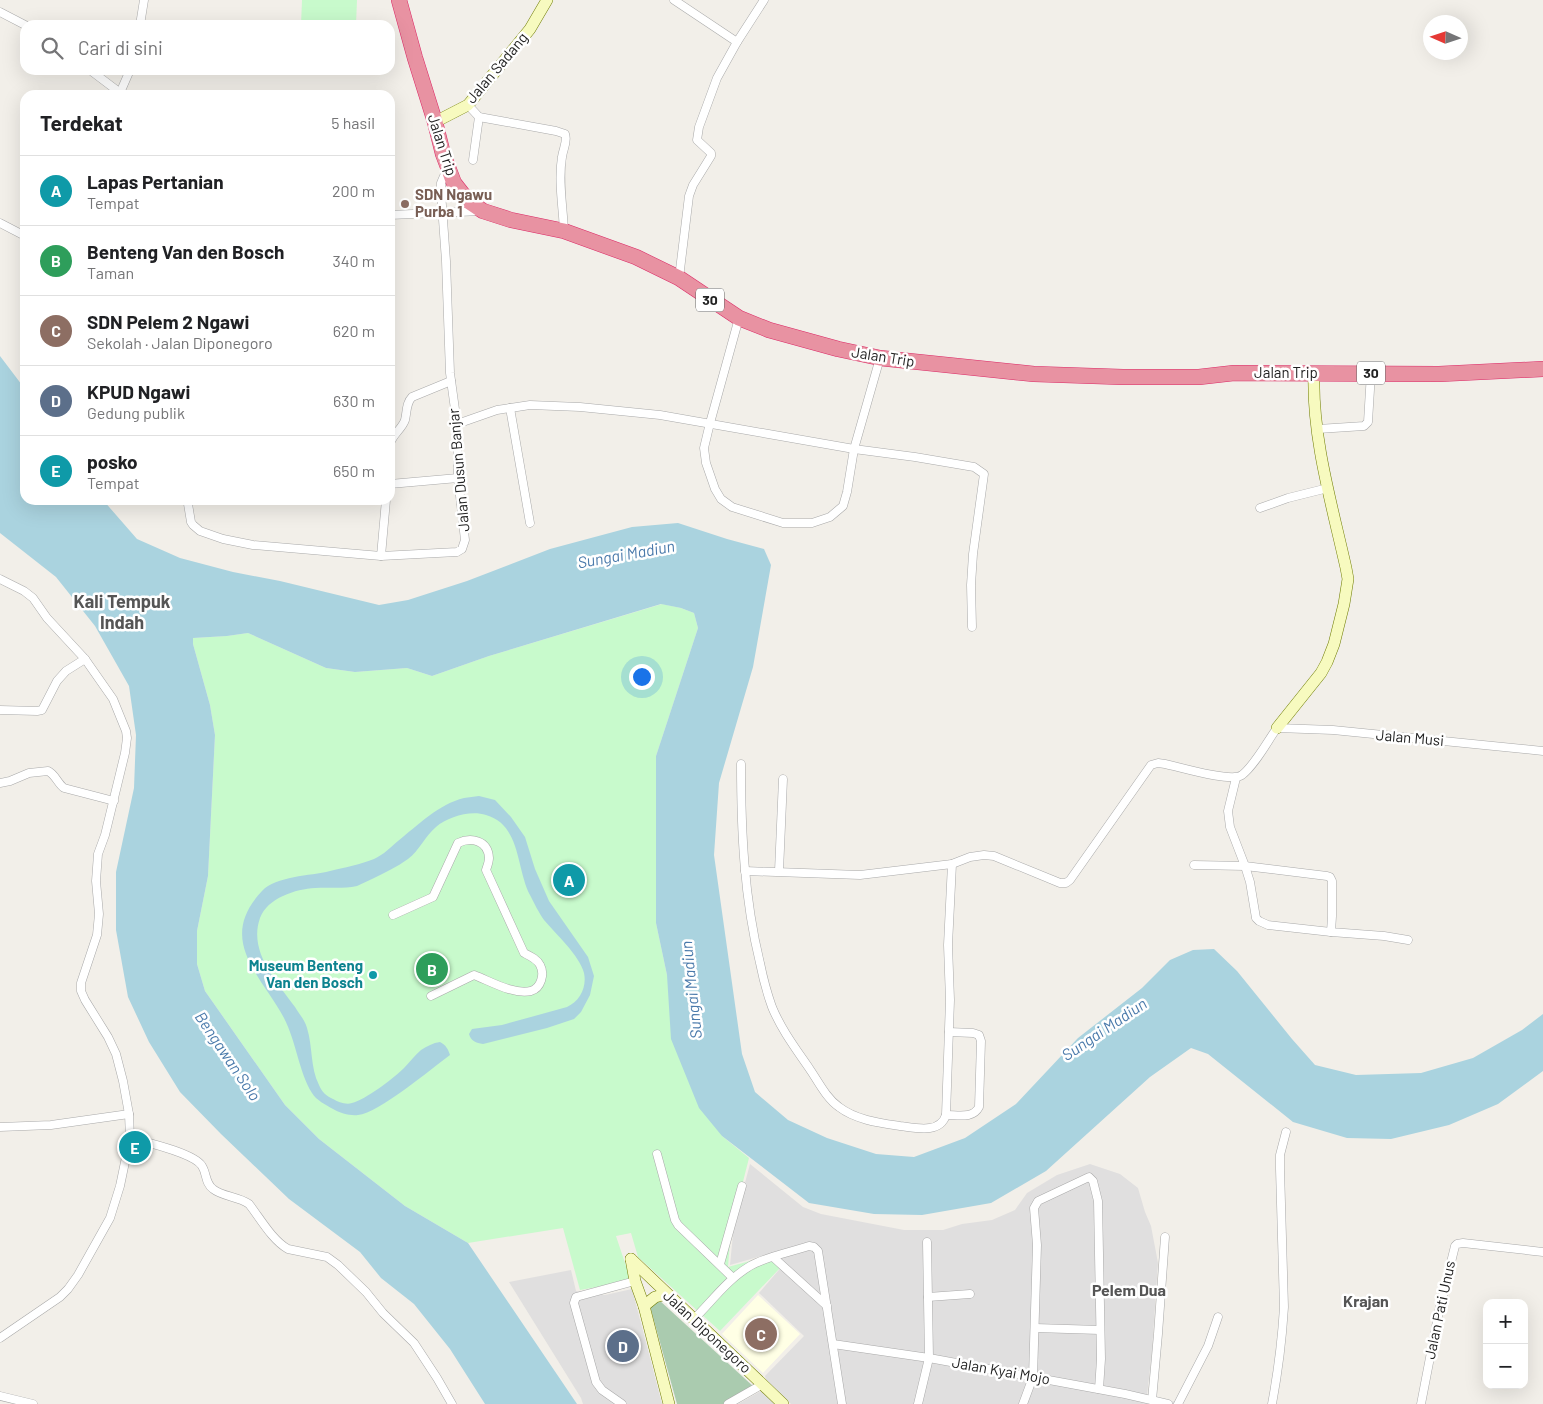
<!DOCTYPE html>
<html lang="id">
<head>
<meta charset="utf-8">
<style>
	body { margin:0; font-family:Barlow,sans-serif; background:#f2f2f2; color:#202124 }
	.controls { position:absolute; right:15px; bottom:15px; display:grid; overflow:hidden; border-radius:10px; box-shadow:0 5px 20px #0002 }
	.controls button { width:45px; height:45px; display:grid; place-items:center; padding:0; border:0; border-bottom:1px solid #e0e0e0; background:#fff; color:#202124; font:25px sans-serif }
	.compass { position:absolute; left:1423px; top:15px; width:45px; height:45px; border-radius:50%; background:#fff; box-shadow:0 5px 20px #0002; rotate:273deg }
	.you { position:absolute; left:641px; top:676px; width:18px; height:18px; margin:-12px; border:4px solid #fff; border-radius:50%; background:#1a73e8; box-shadow:0 0 0 8px #1a73e833 }
	.badge { display:grid; place-items:center; width:32px; height:32px; border-radius:50%; background:#d40000; color:#fff; font-size:16px; font-weight:700 }
	.pin { position:absolute; translate:-50% -50%; border:2px solid #fff; box-shadow:0 1px 5px #0006 }
	.list { margin:0; padding:0; list-style:none }
	h2 { display:flex; justify-content:space-between; align-items:center; height:65px; margin:0; padding:0 20px; font-size:21px }
	h2 small { font-size:16px; font-weight:400; color:#757577 }
	.list li { display:grid; grid-template-columns:32px 1fr auto; gap:15px; align-items:center; box-sizing:border-box; height:70px; padding:0 20px; border-top:1px solid #e0e0e0 }
	.list b { display:block; font-size:19px; white-space:nowrap }
	.list p { margin:0; font-size:16px; white-space:nowrap; color:#757577 }
	.list em { font-size:16px; font-style:normal; color:#757577 }
	.icon { flex:none; width:28px; height:28px; fill:none; stroke:currentColor; stroke-width:2; stroke-linecap:round; stroke-linejoin:round }
	.map { position:relative; flex:none; width:1543px; height:1404px; overflow:hidden }
	.search { position:absolute; background:#fff; box-shadow:0 5px 20px #0002; left:20px; top:20px; width:375px; height:55px; display:flex; align-items:center; gap:12px; box-sizing:border-box; padding:0 18px; border-radius:15px; color:#757577; font-size:19px }
	.panel { position:absolute; background:#fff; box-shadow:0 5px 20px #0002; left:20px; top:90px; width:375px; height:415px; border-radius:15px }
	.map>svg:first-child { display:block }
</style>
</head>
<body>
<div class="map">
<svg width="1543" height="1404" viewBox="0 0 1543 1404">
	<rect width="100%" height="100%" fill="#f2efe9"/>
	<g fill="#e0dfdf">
		<path d="M 750,1164 L 803,1207 L 821,1214 L 904,1230 L 943,1230 L 962,1224 L 992,1220 L 1015,1210 L 1027,1193 L 1057,1175 L 1090,1164 L 1120,1174 L 1138,1188 L 1145,1212 L 1151,1226 L 1158,1263 L 1152,1351 L 1147,1395 L 1176,1402 L 1175,1404 L 791,1404 L 766,1380 L 765,1376 L 804,1336 L 759,1293 L 784,1264 L 772,1253 L 730,1265 L 734,1224 Z"/>
		<path d="M 571,1270 L 576,1291 L 605,1295 L 632,1289 L 662,1404 L 583,1404 L 581,1398 L 509,1282 Z"/>
		<path d="M 761,1391 L 775,1404 L 738,1404 Z"/>
	</g>
	<path fill="#ffffe5" d="M 758,1295 L 800,1334 L 763,1373 L 722,1334 Z"/>
	<path fill="#aacbaf" d="M 659,1300 L 755,1388 L 727,1404 L 677,1404 L 650,1306 Z"/>
	<g fill="#c8facc">
		<path d="M 302,0 L 357,0 L 356,25 L 301,25 Z"/>
		<path d="M 662,604 L 681,608 L 694,613 L 698,628 L 656,756 L 656,923 L 667,975 L 722,1136 L 749,1158 L 731,1229 L 728,1267 L 769,1256 L 781,1267 L 720,1331 L 638,1257 L 631,1233 L 616,1236 L 631,1281 L 580,1290 L 563,1228 L 468,1243 L 405,1206 L 319,1139 L 285,1105 L 205,991 L 197,964 L 197,931 L 208,876 L 215,735 L 210,705 L 193,644 L 193,638 L 227,636 L 248,633 L 326,668 L 355,672 L 407,668 L 432,676 L 489,656 Z"/>
	</g>
	<g fill="#aad3df">
		<path d="M 0,356 L 25,389 L 25,500 L 103,500 L 137,539 L 180,558 L 233,572 L 280,581 L 379,605 L 408,600 L 467,581 L 550,549 L 632,527 L 678,523 L 727,539 L 764,549 L 771,565 L 753,667 L 719,783 L 714,855 L 742,1054 L 755,1092 L 788,1120 L 827,1138 L 876,1154 L 914,1157 L 965,1138 L 1016,1104 L 1078,1038 L 1142,988 L 1170,960 L 1193,950 L 1214,949 L 1237,971 L 1292,1039 L 1315,1065 L 1356,1075 L 1421,1073 L 1473,1058 L 1522,1030 L 1543,1014 L 1543,1071 L 1498,1104 L 1449,1125 L 1391,1139 L 1347,1138 L 1293,1122 L 1208,1054 L 1191,1048 L 1150,1077 L 1046,1171 L 991,1203 L 922,1215 L 874,1214 L 809,1203 L 722,1136 L 699,1108 L 671,1039 L 667,975 L 656,923 L 656,756 L 698,628 L 694,613 L 681,608 L 661,604 L 489,656 L 432,676 L 407,668 L 355,672 L 326,668 L 248,633 L 227,636 L 193,638 L 193,644 L 210,705 L 215,735 L 208,876 L 197,931 L 197,964 L 205,991 L 285,1105 L 319,1139 L 405,1206 L 468,1243 L 577,1404 L 485,1404 L 450,1349 L 414,1304 L 381,1278 L 360,1252 L 289,1199 L 221,1134 L 180,1092 L 149,1042 L 128,997 L 116,930 L 116,872 L 134,788 L 136,735 L 129,686 L 95,626 L 56,577 L 0,533 Z"/>
		<path d="M 479,796 L 495,800 L 511,817 L 525,837 L 535,869 L 549,901 L 588,957 L 594,976 L 590,995 L 581,1012 L 574,1019 L 547,1028 L 483,1044 C 476,1043 471,1041 469,1034 L 472,1029 L 502,1025 L 567,1007 C 580,1001 587,987 584,973 C 580,956 555,933 544,920 C 539,913 534,903 530,895 C 516,868 521,825 486,815 C 470,810 448,817 436,827 C 425,836 419,851 408,859 C 397,867 384,873 372,879 C 367,881 362,884 357,886 C 343,889 329,887 315,888 C 296,889 267,898 260,918 C 248,952 277,982 295,1007 C 299,1014 305,1020 307,1028 C 313,1047 310,1067 319,1085 C 322,1092 326,1096 333,1099 C 338,1102 346,1105 352,1103 C 365,1100 394,1078 404,1068 C 409,1063 415,1055 421,1050 C 427,1046 433,1043 440,1042 C 446,1045 448,1049 450,1055 C 431,1069 379,1113 358,1115 C 350,1116 340,1113 333,1109 C 326,1105 316,1100 312,1093 C 299,1072 296,1041 284,1018 C 261,975 216,940 262,891 C 276,876 310,876 330,871 C 343,868 362,864 374,859 C 383,855 391,847 398,841 C 418,825 439,804 464,798 C 469,797 474,797 479,796 Z"/>
	</g>
	<g fill="none" stroke-linecap="round" stroke-linejoin="round">
		<g stroke="#a9a9a9" stroke-width="9">
			<g id="street">
				<path d="M 674,0 L 737,42"/>
				<path d="M 0,12 L 25,25"/>
				<path d="M 140,25 L 144,0"/>
				<path d="M 90,70 L 123,95"/>
				<path d="M 120,93 L 130,70"/>
				<path d="M 468,105 L 479,117 L 556,131 L 565,134 C 568,141 563,149 562,157 C 558,181 563,207 564,231"/>
				<path d="M 473,160 L 479,117"/>
				<path d="M 390,215 L 481,211"/>
				<path d="M 0,223 L 25,236"/>
				<path d="M 679,278 L 689,196 L 693,185 L 711,156 L 711,153 L 697,140 L 699,127 L 717,78 L 737,42 L 764,0"/>
				<path d="M 739,318 L 710,423 L 704,448 L 706,463 L 715,489 L 721,499 L 732,507 L 783,523 L 812,523 L 830,517 L 843,506 L 847,492 L 854,449 L 880,358"/>
				<path d="M 510,408 L 530,523"/>
				<path d="M 457,424 L 497,410 L 530,405 L 580,407 L 660,415 L 854,449 L 915,457 L 974,467 L 984,474 L 973,554 L 971,585 L 972,627"/>
				<path d="M 1318,429 L 1364,426 L 1368,422 L 1371,373"/>
				<path d="M 390,444 C 392,435 402,429 405,420 C 407,412 406,403 412,397 L 451,381"/>
				<path d="M 390,484 L 458,478"/>
				<path d="M 188,500 L 188,504 L 191,522 L 193,525 L 200,531 L 223,539 L 253,545 L 381,556 L 457,552 L 462,549 L 465,540 L 458,478 L 457,424 L 450,373 L 446,261 L 441,192 L 441,183 L 447,169"/>
				<path d="M 1260,508 L 1288,498 L 1328,488"/>
				<path d="M 381,556 L 386,500"/>
				<path d="M 0,579 L 24,591 L 33,598 L 47,618 L 85,659 L 113,699 L 126,731 L 127,738 L 125,753 L 105,835 L 98,854 L 96,881 L 99,914 L 97,935 L 81,983 L 81,991 L 85,1000 L 108,1037 L 116,1054 L 123,1081 L 129,1114 L 130,1138 L 120,1186 L 110,1218 L 78,1275 L 68,1289 L 60,1297 L 0,1338"/>
				<path d="M 0,710 L 37,711 L 42,710 L 57,681 L 66,671 L 85,659"/>
				<path d="M 741,764 C 741,830 744,898 760,963 C 763,978 767,993 772,1007 C 781,1029 796,1049 809,1068 C 818,1081 826,1098 839,1107 C 856,1120 880,1123 900,1126 C 916,1128 940,1134 946,1115 L 950,1000 L 948,945 L 952,864"/>
				<path d="M 1236,778 L 1228,811 L 1230,827 L 1245,866 L 1250,882 L 1256,918 L 1259,921 L 1268,925 L 1331,932"/>
				<path d="M 0,783 L 10,781 L 29,773 L 48,771 C 55,774 58,784 64,788 L 114,801"/>
				<path d="M 1194,865 L 1245,866 L 1327,876 L 1330,877 L 1332,881 L 1332,916 L 1331,932 L 1384,936 L 1408,940"/>
				<path d="M 745,871 L 860,875 L 952,864 L 970,857 L 984,855 L 994,856 L 1060,883 L 1066,883 L 1070,880 L 1151,765 L 1158,763 L 1165,764 C 1180,767 1231,783 1242,775 C 1255,765 1267,742 1277,728 L 1333,730 L 1543,751"/>
				<path d="M 779,871 L 783,779"/>
				<path d="M 393,915 L 433,897 L 458,843 C 471,837 488,840 489,858 C 489,862 487,867 486,870 L 524,953 C 530,956 537,959 540,965 C 545,974 541,988 531,991 C 513,995 490,981 474,975 L 431,996"/>
				<path d="M 946,1115 C 958,1115 973,1119 979,1107 L 981,1041 L 979,1035 L 973,1033 L 949,1032"/>
				<path d="M 0,1127 L 51,1125 L 129,1114"/>
				<path d="M 130,1138 C 145,1142 194,1153 202,1166 C 207,1174 205,1183 213,1189 C 223,1197 238,1196 249,1204 C 260,1218 272,1240 288,1249 L 327,1257 L 338,1265 L 366,1292 L 383,1313 L 414,1343 L 437,1378 L 452,1404"/>
				<path d="M 657,1154 L 675,1220 L 678,1225 L 733,1278"/>
				<path d="M 773,1257 L 827,1306"/>
				<path d="M 720,1264 L 742,1186"/>
				<path d="M 928,1297 L 970,1294"/>
				<path d="M 694,1319 C 712,1301 728,1279 750,1266 C 765,1257 791,1252 809,1246 L 814,1247 L 818,1251 L 842,1404"/>
				<path d="M 1035,1328 L 1100,1330"/>
				<path d="M 833,1344 L 929,1358 L 1125,1394 L 1168,1404"/>
				<path d="M 0,1396 L 33,1404"/>
				<path d="M 1152,1400 L 1158,1334 L 1165,1237"/>
				<path d="M 622,1404 L 602,1390 L 596,1382 L 574,1303 L 576,1297 L 635,1281"/>
				<path d="M 728,1404 L 763,1384"/>
				<path d="M 918,1404 L 929,1358 L 927,1242"/>
				<path d="M 1023,1404 L 1033,1377 L 1037,1245 L 1034,1208 L 1038,1201 L 1089,1177 L 1093,1181 L 1098,1201 L 1101,1359 L 1099,1389"/>
				<path d="M 1178,1404 L 1208,1346 L 1218,1317"/>
				<path d="M 1272,1404 C 1278,1372 1282,1340 1284,1307 L 1280,1169 L 1280,1155 L 1286,1132"/>
				<path d="M 1421,1404 L 1439,1311 L 1455,1246 L 1457,1244 L 1463,1243 L 1543,1252"/>
			</g>
		</g>
		<g stroke="#707d05" stroke-width="12">
			<g id="secondary">
				<path d="M 435,122 L 468,105 L 530,29 L 547,0"/>
				<path d="M 1277,728 L 1321,673 L 1327,662 L 1334,644 L 1344,604 L 1348,579 L 1346,568 C 1332,505 1312,438 1314,374"/>
				<path d="M 631,1259 L 783,1404"/>
				<path d="M 631,1259 L 635,1281 L 644,1306 L 669,1404"/>
				<path d="M 644,1306 L 655,1297 L 667,1294"/>
			</g>
		</g>
		<g stroke="#dc2a67" stroke-width="16">
			<path id="highway" d="M 399,0 L 415,58 L 435,122 L 443,154 L 454,183 L 468,201 L 483,211 L 511,220 L 564,231 L 636,257 L 679,278 L 739,318 L 769,330 L 838,349 L 880,358 L 1034,374 L 1123,377 L 1199,377 L 1234,373 L 1439,374 L 1543,369"/>
		</g>
		<use href="#street" stroke="#fff" stroke-width="8"/>
		<use href="#secondary" stroke="#f7fabf" stroke-width="11"/>
		<use href="#highway" stroke="#e892a2" stroke-width="15"/>
	</g>
	<circle fill="#8d6e63" stroke="#fff" stroke-width="2" cx="405" cy="204" r="5"/>
	<circle fill="#0f9aa8" stroke="#fff" stroke-width="2" cx="373" cy="975" r="5"/>
	<g text-anchor="middle" stroke-width="5" stroke-linejoin="round" paint-order="stroke">
		<g fill="#fff" stroke="#646464" stroke-width="1">
			<rect x="696" y="288.5" width="28" height="23" rx="4"/>
			<rect x="1357" y="361.5" width="28" height="23" rx="4"/>
		</g>
		<g font-size="14" font-weight="bold" fill="#222">
			<text x="710" y="305">30</text>
			<text x="1371" y="378">30</text>
		</g>
		<g font-size="15" fill="#222" stroke="#fff">
			<text transform="translate(497 68) rotate(-50)" y="5">Jalan Sadang</text>
			<text transform="translate(442 145) rotate(72)" y="5">Jalan Trip</text>
			<text transform="translate(883 357) rotate(9)" y="5">Jalan Trip</text>
			<text x="1286" y="378">Jalan Trip</text>
			<text transform="translate(459 470) rotate(-95)" y="5">Jalan Dusun Banjar</text>
			<text transform="translate(1410 738) rotate(5)" y="5">Jalan Musi</text>
			<text transform="translate(1440 1310) rotate(-78)" y="5">Jalan Pati Unus</text>
			<text transform="translate(707 1332) rotate(43)" y="5">Jalan Diponegoro</text>
			<text transform="translate(1001 1371) rotate(10)" y="5">Jalan Kyai Mojo</text>
		</g>
		<g font-size="15" font-weight="bold" fill="#785e54" stroke="#fff" text-anchor="start">
			<text x="415" y="200">SDN Ngawu<tspan x="415" dy="17">Purba 1</tspan></text>
		</g>
		<g font-size="15" font-weight="bold" fill="#0d838f" stroke="#fff" text-anchor="end">
			<text x="363" y="971">Museum Benteng<tspan x="363" dy="17">Van den Bosch</tspan></text>
		</g>
		<g font-size="16" font-style="italic" fill="#4a7aab" stroke="#fff">
			<text transform="translate(626 554) rotate(-10)" y="6">Sungai Madiun</text>
			<text transform="translate(691 990) rotate(-96)" y="6">Sungai Madiun</text>
			<text transform="translate(1104 1029) rotate(-34)" y="6">Sungai Madiun</text>
			<text transform="translate(228 1056) rotate(56)" y="6">Bengawan Solo</text>
		</g>
		<g font-size="16" font-weight="bold" fill="#555" stroke="#fff">
			<text x="1129" y="1296">Pelem Dua</text>
			<text x="1366" y="1307">Krajan</text>
		</g>
		<g font-size="18" font-weight="bold" fill="#555" stroke="#fff">
			<text x="122" y="608">Kali Tempuk<tspan x="122" dy="21">Indah</tspan></text>
		</g>
	</g>
</svg>
<div class="controls">
<button>+</button>
<button>−</button>
</div>
<svg class="compass" viewBox="-18 -18 36 36"><path d="M0-13l5 13h-10z" fill="#e53935"/><path d="M0 13l5-13h-10z" fill="#757577"/></svg>
<div class="you"></div>
<div class="pin badge" style="left:569px;top:880px;background:#0f9aa8">A</div>
<div class="pin badge" style="left:432px;top:969px;background:#2e9e5b">B</div>
<div class="pin badge" style="left:761px;top:1334px;background:#8d6e63">C</div>
<div class="pin badge" style="left:623px;top:1346px;background:#5c6f8a">D</div>
<div class="pin badge" style="left:135px;top:1147px;background:#0f9aa8">E</div>
<div class="search"><svg class="icon" aria-label="search" viewBox="0 0 24 24"><circle cx="10" cy="10" r="6"/><path d="M15 15l6 6"/></svg>Cari di sini</div>
<section class="panel">
<h2>Terdekat<small>5 hasil</small></h2>
<ul class="list">
<li><span class="badge" style="background:#0f9aa8">A</span><div><b>Lapas Pertanian</b><p>Tempat</p></div><em>200 m</em></li>
<li><span class="badge" style="background:#2e9e5b">B</span><div><b>Benteng Van den Bosch</b><p>Taman</p></div><em>340 m</em></li>
<li><span class="badge" style="background:#8d6e63">C</span><div><b>SDN Pelem 2 Ngawi</b><p>Sekolah · Jalan Diponegoro</p></div><em>620 m</em></li>
<li><span class="badge" style="background:#5c6f8a">D</span><div><b>KPUD Ngawi</b><p>Gedung publik</p></div><em>630 m</em></li>
<li><span class="badge" style="background:#0f9aa8">E</span><div><b>posko</b><p>Tempat</p></div><em>650 m</em></li>
</ul>
</section>
</div>
</body>
</html>
